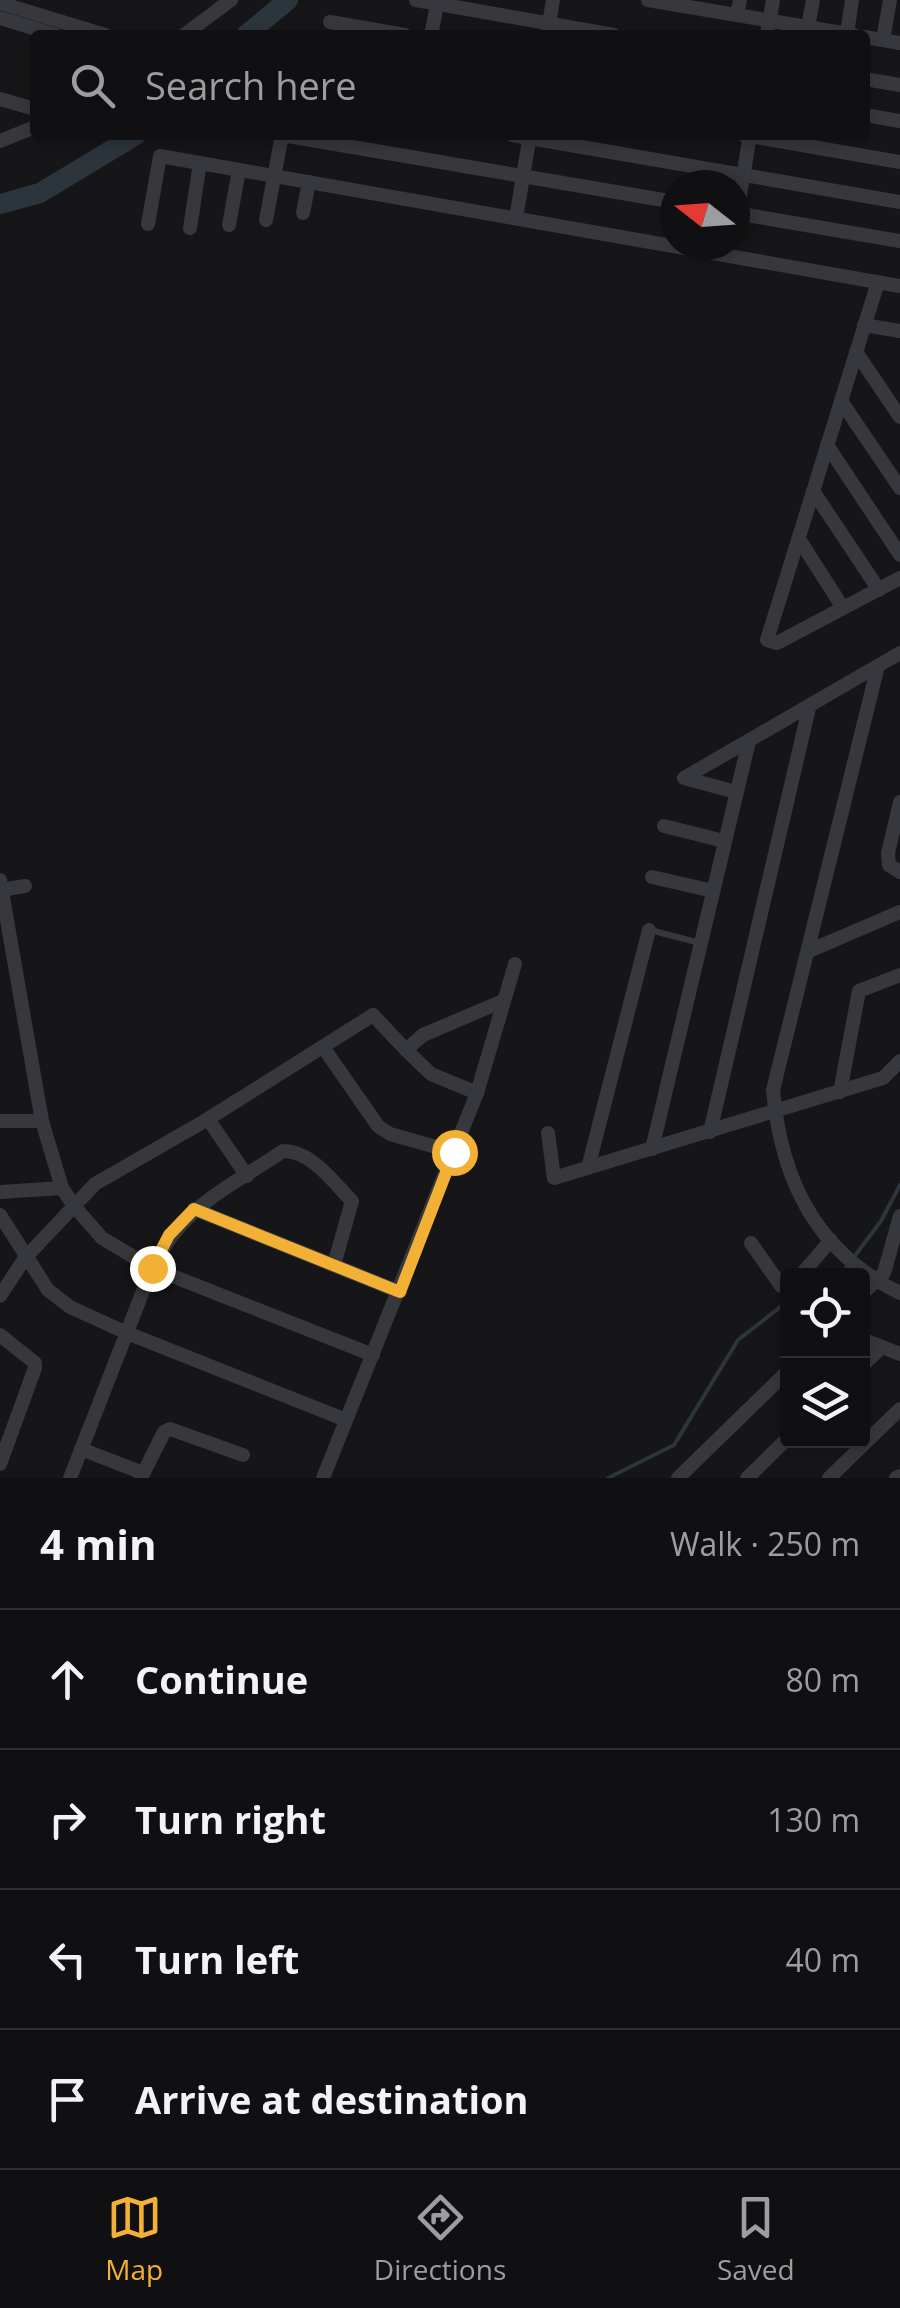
<!DOCTYPE html>
<html lang="en">
<head>
<meta charset="utf-8">
<style>
	body { margin:0; font-family:"Open Sans",sans-serif; background:#1e1e20; color:#f1f3f6 }
	.controls { position:absolute; right:30px; bottom:30px; display:grid; overflow:hidden; border-radius:10px; box-shadow:0 5px 15px #0003 }
	.controls button { width:90px; height:90px; display:grid; place-items:center; padding:0; border:0; border-bottom:2px solid #303032; background:#101012; color:#f1f3f6; font:50px sans-serif }
	.compass { position:absolute; left:660px; top:170px; width:90px; height:90px; border-radius:50%; background:#101012; box-shadow:0 5px 15px #0003; rotate:287deg }
	.stop { position:absolute; width:30px; height:30px; margin:-22px; border:8px solid #f2b134; border-radius:50%; background:#fff }
	.stop.end { background:#f2b134; border-color:#fff; box-shadow:0 2px 10px #0008 }
	.list { margin:0; padding:0; list-style:none }
	h2 { display:flex; justify-content:space-between; align-items:center; height:130px; margin:0; padding:0 40px; font-size:42px }
	h2 small { font-size:32px; font-weight:400; color:#9c9d9f }
	.list li { display:grid; grid-template-columns:65px 1fr auto; gap:30px; align-items:center; box-sizing:border-box; height:140px; padding:0 40px; border-top:2px solid #303032 }
	.list b { display:block; font-size:38px; white-space:nowrap }
	.list em { font-size:32px; font-style:normal; color:#9c9d9f }
	.icon { flex:none; width:55px; height:55px; fill:none; stroke:currentColor; stroke-width:2; stroke-linecap:round; stroke-linejoin:round }
	.map { position:relative; flex:none; width:900px; height:1478px; overflow:hidden }
	.search { position:absolute; background:#101012; box-shadow:0 5px 15px #0003; left:30px; right:30px; top:30px; height:110px; display:flex; align-items:center; gap:25px; box-sizing:border-box; padding:0 35px; border-radius:10px; color:#9c9d9f; font-size:38px }
	.sheet { height:690px; background:#101012 }
	nav { display:flex; justify-content:space-around; align-items:center; box-sizing:border-box; height:140px; border-top:2px solid #303032; background:#101012; font-size:28px; color:#9c9d9f }
	nav a { display:grid; justify-items:center; gap:5px }
	nav .on { color:#f2b134 }
	.map>svg:first-child { display:block }
</style>
</head>
<body>
<div class="map">
<svg width="900" height="1478" viewBox="0 0 900 1478">
	<rect width="100%" height="100%" fill="#161618"/>
	<g fill="none" stroke-linecap="round" stroke-linejoin="round">
		<g stroke="#2c353c" stroke-width="4">
			<path d="M 854,1257 L 881,1221 L 900,1185"/>
			<path d="M 840,1276 L 849,1264"/>
			<path d="M 608,1478 L 674,1445 L 738,1340 L 788,1301"/>
		</g>
		<g stroke="#2c353c" stroke-width="20">
			<path d="M 246,35 L 288,0"/>
			<path d="M 0,204 L 40,193 L 136,135"/>
		</g>
		<path stroke="#37383d" stroke-width="6" d="M 650,930 L 700,943"/>
		<g stroke="#37383d" stroke-width="14">
			<path d="M 416,0 L 614,35"/>
			<path d="M 648,0 L 854,35"/>
			<path d="M 0,3 L 105,35"/>
			<path d="M 737,15 L 740,0"/>
			<path d="M 0,18 L 56,35"/>
			<path d="M 330,22 L 405,35"/>
			<path d="M 808,27 L 813,0"/>
			<path d="M 847,34 L 852,0"/>
			<path d="M 184,35 L 231,0"/>
			<path d="M 431,35 L 438,0"/>
			<path d="M 547,35 L 553,0"/>
			<path d="M 767,35 L 773,0"/>
			<path d="M 865,37 L 900,43"/>
			<path d="M 883,40 L 890,0"/>
			<path d="M 865,79 L 900,85"/>
			<path d="M 0,99 L 35,109"/>
			<path d="M 865,115 L 900,121"/>
			<path d="M 282,135 L 675,202"/>
			<path d="M 512,135 L 900,202"/>
			<path d="M 744,135 L 900,162"/>
			<path d="M 0,141 L 35,127"/>
			<path d="M 303,213 L 309,182"/>
			<path d="M 735,213 L 900,241"/>
			<path d="M 516,218 L 530,135"/>
			<path d="M 266,220 L 282,135"/>
			<path d="M 148,224 L 160,156 L 900,286"/>
			<path d="M 229,225 L 239,170"/>
			<path d="M 735,225 L 750,135"/>
			<path d="M 190,228 L 200,163"/>
			<path d="M 878,282 L 767,640 L 777,643 L 900,578"/>
			<path d="M 864,325 L 900,331"/>
			<path d="M 856,352 L 900,417"/>
			<path d="M 841,401 L 900,488"/>
			<path d="M 827,445 L 900,555"/>
			<path d="M 813,491 L 879,590"/>
			<path d="M 799,539 L 843,608"/>
			<path d="M 877,670 L 773,1090 C 781,1180 816,1252 900,1293"/>
			<path d="M 736,792 L 684,778 L 900,653"/>
			<path d="M 900,802 L 888,853 L 889,865 L 900,872"/>
			<path d="M 664,826 L 724,841"/>
			<path d="M 652,877 L 713,891"/>
			<path d="M 0,880 L 42,1121 L 62,1188 L 74,1206 L 102,1238 L 152,1268 L 373,1355"/>
			<path d="M 0,890 L 25,886"/>
			<path d="M 809,951 L 900,912"/>
			<path d="M 323,1047 L 378,1126 L 390,1134 L 454,1152"/>
			<path d="M 840,1092 L 859,991 L 900,975"/>
			<path d="M 477,1093 L 431,1074 L 406,1050 L 423,1035 L 503,1001"/>
			<path d="M 208,1119 L 247,1176"/>
			<path d="M 0,1121 L 42,1121"/>
			<path d="M 710,1132 L 809,708"/>
			<path d="M 548,1133 L 554,1178 L 883,1078 L 900,1061"/>
			<path d="M 652,1149 L 749,741"/>
			<path d="M 588,1168 L 649,930"/>
			<path d="M 0,1192 L 62,1188"/>
			<path d="M 194,1209 L 400,1292"/>
			<path d="M 0,1215 L 48,1290 L 70,1307 L 127,1333 L 346,1420"/>
			<path d="M 751,1243 L 781,1286 L 788,1285"/>
			<path d="M 800,1276 L 831,1240"/>
			<path d="M 862,1294 L 884,1273 L 900,1216"/>
			<path d="M 0,1296 L 25,1258 L 95,1184 L 208,1119 L 373,1015 L 406,1050"/>
			<path d="M 0,1335 L 35,1363 L 35,1368 L 0,1464"/>
			<path d="M 862,1339 L 900,1354"/>
			<path d="M 862,1366 L 881,1348"/>
			<path d="M 81,1449 L 143,1473"/>
			<path d="M 70,1478 L 152,1268 C 184,1204 227,1189 283,1151 C 312,1151 333,1182 352,1201 L 334,1265"/>
			<path d="M 141,1478 L 164,1432 L 170,1429 L 243,1455"/>
			<path d="M 323,1478 L 477,1093 L 515,964"/>
			<path d="M 678,1478 L 788,1371"/>
			<path d="M 747,1478 L 788,1438"/>
			<path d="M 829,1478 L 900,1409"/>
			<path d="M 896,1478 L 900,1476"/>
		</g>
	</g>
	<g fill="none" stroke-linecap="round" stroke-linejoin="round">
		<path stroke="#f2b134" stroke-width="12" d="M 152,1268 L 169,1235 L 194,1209 L 400,1292 L 454,1152"/>
	</g>
</svg>
<div class="controls">
<button><svg class="icon" aria-label="locate" viewBox="0 0 24 24"><circle cx="12" cy="12" r="6"/><path d="M12 2v4M12 18v4M2 12h4M18 12h4"/></svg></button>
<button><svg class="icon" aria-label="layers" viewBox="0 0 24 24"><path d="M12 4l9 5-9 5-9-5zM3 14l9 5 9-5"/></svg></button>
</div>
<svg class="compass" viewBox="-18 -18 36 36"><path d="M0-13l5 13h-10z" fill="#e53935"/><path d="M0 13l5-13h-10z" fill="#9c9d9f"/></svg>
<div class="stop" style="left:454px;top:1152px"></div>
<div class="stop end" style="left:152px;top:1268px"></div>
<div class="search"><svg class="icon" aria-label="search" viewBox="0 0 24 24"><circle cx="10" cy="10" r="6"/><path d="M15 15l6 6"/></svg>Search here</div>
</div>
<section class="sheet">
<h2>4 min<small>Walk · 250 m</small></h2>
<ul class="list">
<li><svg class="icon" aria-label="ahead" viewBox="0 0 24 24"><path d="M12 20V5M6 11l6-6 6 6"/></svg><div><b>Continue</b></div><em>80 m</em></li>
<li><svg class="icon" aria-label="right" viewBox="0 0 24 24"><path d="M7 20v-9h11M14 6l5 5-5 5"/></svg><div><b>Turn right</b></div><em>130 m</em></li>
<li><svg class="icon" aria-label="left" viewBox="0 0 24 24"><path d="M17 20v-9H6M10 6l-5 5 5 5"/></svg><div><b>Turn left</b></div><em>40 m</em></li>
<li><svg class="icon" aria-label="arrive" viewBox="0 0 24 24"><path d="M6 21V4h12l-3 4 3 4H6"/></svg><div><b>Arrive at destination</b></div></li>
</ul>
</section>
<nav>
<a class="on"><svg class="icon" aria-label="map" viewBox="0 0 24 24"><path d="M3 6l6-2 6 2 6-2v14l-6 2-6-2-6 2zM9 4v14M15 6v14"/></svg>Map</a>
<a><svg class="icon" aria-label="directions" viewBox="0 0 24 24"><path d="M12 3l9 9-9 9-9-9zM9 14v-3h6M13 9l2 2-2 2"/></svg>Directions</a>
<a><svg class="icon" aria-label="saved" viewBox="0 0 24 24"><path d="M7 4h10v16l-5-4-5 4z"/></svg>Saved</a>
</nav>
</body>
</html>
